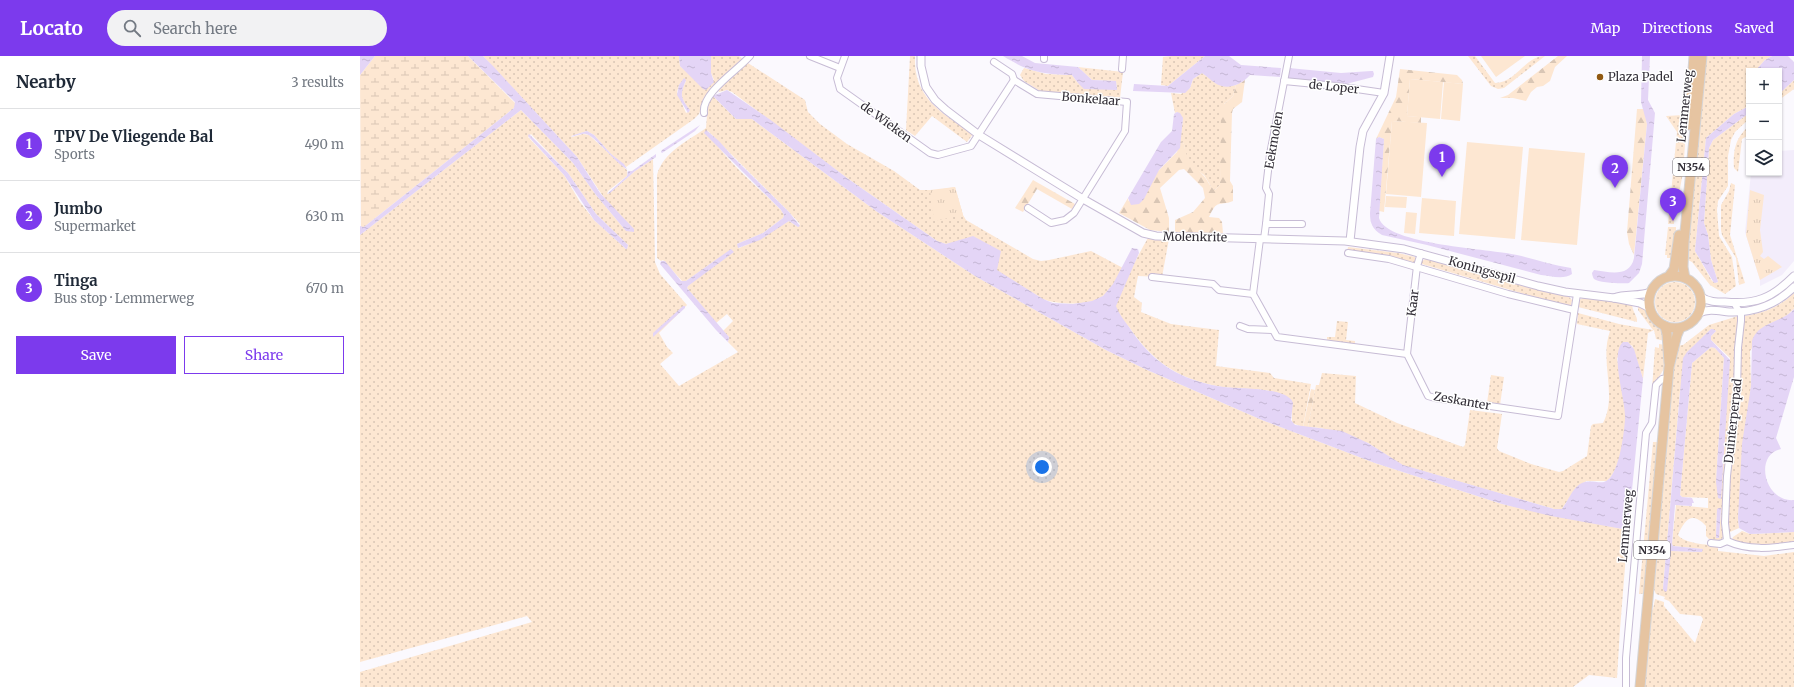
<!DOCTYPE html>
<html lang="en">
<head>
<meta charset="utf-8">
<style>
	body { margin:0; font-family:Merriweather,serif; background:#f2f2f3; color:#1f2937 }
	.controls { position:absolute; right:12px; top:12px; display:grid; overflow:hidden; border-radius:0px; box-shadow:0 1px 3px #0004 }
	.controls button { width:36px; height:36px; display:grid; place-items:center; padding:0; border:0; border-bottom:1px solid #e0e1e3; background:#fff; color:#1f2937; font:20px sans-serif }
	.you { position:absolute; left:682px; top:411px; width:14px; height:14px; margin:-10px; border:3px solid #fff; border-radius:50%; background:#1a73e8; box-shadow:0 0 0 6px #1a73e833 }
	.badge { display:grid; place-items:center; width:26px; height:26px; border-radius:50%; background:#7c3aed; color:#fff; font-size:13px; font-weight:700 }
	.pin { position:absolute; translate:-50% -33px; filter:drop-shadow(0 1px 2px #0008) }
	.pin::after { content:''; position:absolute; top:21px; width:14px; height:12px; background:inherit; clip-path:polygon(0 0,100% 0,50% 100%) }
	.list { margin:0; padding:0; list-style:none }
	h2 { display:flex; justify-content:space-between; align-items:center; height:52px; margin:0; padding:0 16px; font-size:17px }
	h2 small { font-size:13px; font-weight:400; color:#747a83 }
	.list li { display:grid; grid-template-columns:26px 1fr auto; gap:12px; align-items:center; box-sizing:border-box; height:72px; padding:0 16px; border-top:1px solid #e0e1e3 }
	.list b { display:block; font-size:15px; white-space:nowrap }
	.list p { margin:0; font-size:13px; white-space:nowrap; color:#747a83 }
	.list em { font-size:13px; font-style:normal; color:#747a83 }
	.actions { display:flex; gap:8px; padding:12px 16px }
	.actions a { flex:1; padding:9px 0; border:1px solid #7c3aed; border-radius:0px; text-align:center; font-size:14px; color:#7c3aed }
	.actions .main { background:#7c3aed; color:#fff }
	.icon { flex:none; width:22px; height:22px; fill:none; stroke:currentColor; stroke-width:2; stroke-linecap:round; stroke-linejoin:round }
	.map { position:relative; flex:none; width:1434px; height:631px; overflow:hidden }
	header { display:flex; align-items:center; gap:24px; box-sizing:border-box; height:56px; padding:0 20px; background:#7c3aed; color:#fff }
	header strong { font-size:19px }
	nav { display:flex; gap:22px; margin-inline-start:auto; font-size:14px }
	.search { width:280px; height:36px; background:#f2f2f3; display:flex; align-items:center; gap:10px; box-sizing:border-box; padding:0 14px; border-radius:22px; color:#747a83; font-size:15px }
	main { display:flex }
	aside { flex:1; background:#fff }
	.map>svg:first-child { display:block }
</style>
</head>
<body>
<header>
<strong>Locato</strong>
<div class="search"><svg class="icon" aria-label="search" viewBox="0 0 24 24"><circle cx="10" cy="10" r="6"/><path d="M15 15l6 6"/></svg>Search here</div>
<nav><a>Map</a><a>Directions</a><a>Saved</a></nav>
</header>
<main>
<aside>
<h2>Nearby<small>3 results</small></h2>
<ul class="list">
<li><span class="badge">1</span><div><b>TPV De Vliegende Bal</b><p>Sports</p></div><em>490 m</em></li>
<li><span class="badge">2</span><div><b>Jumbo</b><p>Supermarket</p></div><em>630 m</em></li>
<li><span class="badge">3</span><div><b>Tinga</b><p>Bus stop · Lemmerweg</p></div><em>670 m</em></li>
</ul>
<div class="actions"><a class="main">Save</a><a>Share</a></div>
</aside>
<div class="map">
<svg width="1434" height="631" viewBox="0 0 1434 631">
	<defs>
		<pattern id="grass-dots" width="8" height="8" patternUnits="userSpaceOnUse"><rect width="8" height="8" fill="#fde7d2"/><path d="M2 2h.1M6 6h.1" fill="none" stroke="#d9c6b5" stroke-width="1.8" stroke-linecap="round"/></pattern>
		<pattern id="forest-firs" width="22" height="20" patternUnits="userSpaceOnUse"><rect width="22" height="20" fill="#fde7d2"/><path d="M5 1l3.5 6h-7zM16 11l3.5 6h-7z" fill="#d9c6b5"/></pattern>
		<pattern id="wetland-marsh" width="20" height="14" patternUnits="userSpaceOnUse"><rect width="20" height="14" fill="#fde7d2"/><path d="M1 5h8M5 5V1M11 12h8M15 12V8" fill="none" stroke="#d9c6b5"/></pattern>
		<pattern id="park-tufts" width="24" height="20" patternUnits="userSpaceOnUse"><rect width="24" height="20" fill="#fde7d2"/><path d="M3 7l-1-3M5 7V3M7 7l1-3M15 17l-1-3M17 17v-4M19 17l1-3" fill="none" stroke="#d9c6b5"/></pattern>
		<pattern id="water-ripples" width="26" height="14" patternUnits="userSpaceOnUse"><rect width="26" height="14" fill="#e4d5f6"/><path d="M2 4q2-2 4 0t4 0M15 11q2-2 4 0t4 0" fill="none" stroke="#c4b7d4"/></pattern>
	</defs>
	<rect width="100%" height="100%" fill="#fbf9fe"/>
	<path fill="#f3edfb" d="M 1434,94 L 1434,205 L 1422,219 L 1400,230 L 1400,224 L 1385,176 L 1391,117 L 1419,117 L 1419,95 Z"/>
	<g fill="url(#grass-dots)" fill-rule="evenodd">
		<path d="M 123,0 L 319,0 L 320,10 L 329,18 L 354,24 L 351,17 L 351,0 L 379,0 L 384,4 L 345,43 L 339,58 L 334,63 L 266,111 L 251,98 L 234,79 L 227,75 L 211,80 L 212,81 L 223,78 L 229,79 L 267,114 L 267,120 L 248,135 L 247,138 L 250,137 L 275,115 L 293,103 L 295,206 L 300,218 L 327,249 L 295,281 L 299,277 L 307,291 L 313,297 L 300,308 L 319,330 L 378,296 L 368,286 L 369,281 L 363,275 L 373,265 L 367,258 L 356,267 L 327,232 L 328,230 L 372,193 L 326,225 L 322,225 L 303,204 L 301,205 L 297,202 L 297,119 C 303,96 328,85 346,72 L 348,47 L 353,40 L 376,63 L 392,63 L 516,155 L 615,220 L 746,294 L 785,313 L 902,364 L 1015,407 L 1142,448 L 1268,474 L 1260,573 L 1257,622 L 1229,619 L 1213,631 L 0,631 L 0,616 L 172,566 L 167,560 L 0,606 L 0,179 L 161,54 L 213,107 L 236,139 L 266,175 L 217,101 ZM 326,25 C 319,39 321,42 330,55 L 326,57 L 317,36 L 319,29 ZM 347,74 L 429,156 L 440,168 L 438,171 L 429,165 L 389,188 L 379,192 L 377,188 L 403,177 L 423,162 L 424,159 L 421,154 C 397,130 364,104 347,74 ZM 171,78 L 208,117 L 236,158 L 268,189 L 267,193 L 266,193 L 234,164 L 220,146 L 204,119 L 168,81 Z"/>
		<path d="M 550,0 L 555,0 C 553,42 582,57 613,78 L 607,86 L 572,60 L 555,80 L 546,74 Z"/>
		<path d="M 811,0 L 845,0 L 808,30 L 801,29 L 803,1 Z"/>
		<path d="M 1108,0 L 1115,0 L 1135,27 C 1156,27 1165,0 1185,0 L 1144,32 L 1138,33 L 1131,30 Z"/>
		<path d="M 1344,0 L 1412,0 L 1405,4 L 1395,15 L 1389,15 L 1389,50 L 1374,58 L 1346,82 L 1335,195 L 1352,225 L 1356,227 L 1358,226 L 1351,204 L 1348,179 L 1344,167 L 1349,92 L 1353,84 L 1389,57 L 1389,63 L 1375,76 L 1371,84 L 1368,100 L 1368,130 L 1358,145 L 1357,154 L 1359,180 L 1372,201 L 1376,230 L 1365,238 L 1350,229 L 1332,206 L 1326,203 Z"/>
		<path d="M 388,7 L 445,44 L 448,56 L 460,68 L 487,88 L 534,115 L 560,134 L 577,134 L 595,131 L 603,159 L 606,164 L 673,203 L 681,205 L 689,204 L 731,195 L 763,212 C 758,221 752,233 743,240 C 732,250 697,249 683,243 L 591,187 L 586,188 L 577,185 L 487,122 L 372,36 L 367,34 L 359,36 L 358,34 Z"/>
		<path d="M 718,11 L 763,16 L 760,42 L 680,35 L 664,25 L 660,19 L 664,12 L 686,18 L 712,19 L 718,27 L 757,34 L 756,25 L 732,24 Z"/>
		<path d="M 842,17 C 852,23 863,32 876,29 L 873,40 L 864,48 L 860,129 L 855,134 L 852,132 L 844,119 L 832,110 L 825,97 L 824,88 L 820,85 L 823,62 L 817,56 L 815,57 L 811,37 L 821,38 L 830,32 L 833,23 Z"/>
		<path d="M 1434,24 L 1434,33 L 1419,44 L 1419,38 Z"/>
		<path d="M 1325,54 L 1326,54 L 1327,60 L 1323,117 L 1317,147 L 1315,148 L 1314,168 L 1308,168 L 1317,76 L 1306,60 L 1324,59 Z"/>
		<path d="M 1389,70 L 1389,79 L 1382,83 L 1378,116 L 1374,112 C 1373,95 1375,82 1389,70 Z"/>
		<path d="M 1371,127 L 1375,129 L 1370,179 L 1385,227 L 1379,229 L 1376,202 L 1362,179 L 1361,174 L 1361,149 L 1369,135 Z"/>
		<path d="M 1308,171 L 1316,171 L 1316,182 L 1313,202 L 1307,202 L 1307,199 L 1305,199 Z"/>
		<path d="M 788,182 L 809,183 L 802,221 L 778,220 L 774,241 L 782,247 L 781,256 L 811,268 L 859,274 L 856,310 L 910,317 L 914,322 L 951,328 L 943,371 L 932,367 L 932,345 C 918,330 881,334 862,331 C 819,324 793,306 769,271 C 764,265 757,258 756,251 C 755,242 782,192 788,182 Z"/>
		<path d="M 988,191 L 1038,197 L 1055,201 L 1056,204 L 1055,206 L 1053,206 L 1030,201 L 987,196 Z"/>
		<path d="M 1067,202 L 1164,230 L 1208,240 L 1212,244 L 1211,249 L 1209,251 L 1062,208 L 1062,205 Z"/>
		<circle cx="1315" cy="246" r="20"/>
		<path d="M 1434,237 L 1434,253 L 1424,262 L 1409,268 L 1390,295 L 1391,330 L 1378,462 L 1379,472 L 1370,476 L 1368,476 L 1367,467 L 1368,434 L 1381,278 L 1384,260 C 1403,257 1420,251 1434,237 Z"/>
		<path d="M 1223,242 L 1272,247 C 1272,256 1278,260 1277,266 L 1218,251 L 1219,244 Z"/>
		<path d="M 1278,248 L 1285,252 L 1293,265 L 1303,275 L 1305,285 L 1296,283 L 1294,274 L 1288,277 L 1283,323 L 1272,289 L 1257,302 C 1259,320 1264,337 1266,354 C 1267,372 1261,414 1247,425 L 1226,425 L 1215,433 L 1202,453 L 1194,453 L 1042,409 L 1008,387 L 961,372 L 948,371 L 956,329 L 959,329 L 962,317 L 996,320 L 995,347 L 1037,367 L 1103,391 L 1105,389 L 1110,354 L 1142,358 L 1137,392 L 1139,395 L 1171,408 L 1199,416 L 1203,415 L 1227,400 L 1231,370 L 1233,368 L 1243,367 C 1258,339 1239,305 1250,275 L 1217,268 L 1218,257 L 1259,268 L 1293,274 L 1278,254 Z"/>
		<path d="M 1378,260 L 1376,327 L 1363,481 L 1360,485 L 1351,485 L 1346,480 L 1346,470 C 1332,455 1325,463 1318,479 C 1323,487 1348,489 1358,490 L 1358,495 L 1404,500 L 1434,496 L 1434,631 L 1283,631 L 1290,557 L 1293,553 L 1295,543 L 1304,546 L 1304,550 L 1335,587 L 1343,563 L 1341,560 L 1320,558 L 1309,545 L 1304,543 L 1305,541 L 1296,538 L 1293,531 L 1313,315 L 1317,290 L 1323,289 L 1349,269 ZM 1351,273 L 1356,275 L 1351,280 L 1351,284 L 1370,302 L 1356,426 L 1364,302 L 1355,292 L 1351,291 L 1332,307 L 1320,439 L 1322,441 L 1348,442 L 1348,452 L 1316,449 L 1312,488 L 1313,490 L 1342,493 L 1342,496 L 1311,495 L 1303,533 L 1320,335 L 1338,287 ZM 1361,452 L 1359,482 L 1356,482 L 1357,453 Z"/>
		<path d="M 977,265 L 988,266 L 986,284 L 995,285 L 995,289 L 967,286 L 967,281 L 975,281 Z"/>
		<path d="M 1299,288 L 1305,289 L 1305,311 L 1299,321 L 1290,361 L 1295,291 L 1299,292 Z"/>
		<path d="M 1131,319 L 1144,321 L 1140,349 L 1127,347 Z"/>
		<path d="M 1293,386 L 1298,386 L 1284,537 L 1281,538 L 1279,538 Z"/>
		<path d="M 1382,475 L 1390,478 L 1434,476 L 1434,488 L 1386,490 L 1372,484 L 1373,481 Z"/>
	</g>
	<g fill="url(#forest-firs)">
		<path d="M 1198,0 L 1207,0 L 1195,11 L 1190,25 L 1183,30 L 1177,31 L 1171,36 L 1166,45 L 1153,42 L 1140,42 L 1148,39 Z"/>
		<path d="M 1040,13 L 1097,19 L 1102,24 L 1103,28 L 1050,23 L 1047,60 L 1061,61 L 1061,67 L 1032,65 L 1024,156 L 1019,155 L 1024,83 L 1019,81 L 1016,83 L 1036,41 Z"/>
		<path d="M 885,24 L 882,46 L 873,53 L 872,57 L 870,125 L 873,130 L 873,145 C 858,151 858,142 849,161 L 859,162 L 862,166 L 863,177 L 815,176 L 815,164 L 833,156 L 845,142 L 843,132 L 824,113 L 819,114 L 800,132 L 809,162 L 809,176 L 790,174 L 759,157 L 768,142 L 768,145 L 817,96 L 820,85 L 824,88 C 827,106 832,106 843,119 C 848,124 849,130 855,134 L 860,129 L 861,51 L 873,40 L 876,29 Z"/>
		<path d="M 1277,53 L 1284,53 L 1287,68 L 1274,199 L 1269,188 L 1267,176 Z"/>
		<path d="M 673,124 L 715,148 L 712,153 L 677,133 L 663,156 L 655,152 Z"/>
		<path d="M 951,333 L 955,334 L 948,371 L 943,371 Z"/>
	</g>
	<path fill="url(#wetland-marsh)" d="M 15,0 L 108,0 L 156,48 L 154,52 L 4,171 L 1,171 L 0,19 Z"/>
	<g fill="url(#park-tufts)">
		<path d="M 595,131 L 603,159 L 574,165 L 570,134 Z"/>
		<path d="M 1390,134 L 1404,139 L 1400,174 L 1403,196 L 1400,200 L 1404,203 L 1408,200 L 1422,211 L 1400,224 L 1386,179 Z"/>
	</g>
	<g fill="#fde7d2">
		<path d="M 1121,0 L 1165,0 L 1136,21 Z"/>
		<path d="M 1050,23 L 1083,26 L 1080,63 L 1047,60 Z"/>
		<path d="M 1084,26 L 1103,28 L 1100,65 L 1081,63 Z"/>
		<path d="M 1032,65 L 1067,67 L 1061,141 L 1026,138 Z"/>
		<path d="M 1107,86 L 1163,91 L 1155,183 L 1099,178 Z"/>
		<path d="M 1169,92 L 1225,97 L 1217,189 L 1161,184 Z"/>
		<path d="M 1026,140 L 1047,141 L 1046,152 L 1025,151 Z"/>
		<path d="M 1062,142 L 1096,145 L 1094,180 L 1059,177 Z"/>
		<path d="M 1046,156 L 1057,157 L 1055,178 L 1044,177 Z"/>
	</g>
	<g fill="url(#water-ripples)">
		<path d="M 0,0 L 15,0 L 0,19 Z"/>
		<path d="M 108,0 L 123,0 L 133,10 L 217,101 L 240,137 L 274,173 L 274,176 L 266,175 L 236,139 L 213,107 L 161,54 L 0,179 L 0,170 L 4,171 L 154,52 L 155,46 Z"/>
		<path d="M 319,0 L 351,0 L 351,17 L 354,26 L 346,34 L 343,33 L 320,10 Z"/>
		<path d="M 643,0 L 662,0 L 675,7 L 718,11 L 732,24 L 756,25 L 757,34 L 724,33 L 718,27 L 712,19 C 682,18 669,16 643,0 Z"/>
		<path d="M 845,0 L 869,0 L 881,9 L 921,12 L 920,21 L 890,19 C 881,29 867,35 855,27 C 850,24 847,20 842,17 L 833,23 L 830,32 L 825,37 L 773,35 L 774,28 L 808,30 Z"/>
		<path d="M 1282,0 L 1290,0 L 1288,44 L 1295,57 L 1282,208 L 1279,217 L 1269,227 C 1263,228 1239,227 1234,223 C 1233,222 1232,218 1232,217 L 1234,214 C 1249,216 1270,222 1274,202 L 1287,68 L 1281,46 Z"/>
		<path d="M 1412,0 L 1428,0 L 1434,6 L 1434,24 L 1419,38 L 1419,15 L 1395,15 L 1405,4 Z"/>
		<path d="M 929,12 L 981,17 L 1011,15 L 1013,15 L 1014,18 L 1013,21 L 986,28 L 928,22 Z"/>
		<path d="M 324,22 L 326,24 C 320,39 320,41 330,54 L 328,57 L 317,39 L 319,29 Z"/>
		<path d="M 367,34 L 412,65 L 487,122 L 577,185 L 586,188 L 613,180 L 641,195 L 637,214 L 683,243 L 693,247 L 713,248 L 732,245 L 743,240 L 753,228 L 772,192 L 778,193 L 779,197 L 756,250 C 759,258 764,264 769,271 C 787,298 806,315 837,325 C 846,328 855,330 864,331 C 879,333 928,331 933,347 L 931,364 L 935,369 L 982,375 L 1008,387 L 1043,409 L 1194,453 L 1202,453 C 1208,445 1212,433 1220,428 C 1228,423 1236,427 1244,426 C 1259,422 1264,377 1265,364 C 1267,347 1249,298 1263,286 L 1268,286 L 1274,293 L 1283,323 L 1268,474 L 1191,460 L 1142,448 L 1015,407 L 902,364 L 785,313 L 746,294 L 615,220 L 516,155 L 392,63 L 376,63 L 353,40 Z"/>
		<path d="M 1389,50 L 1389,57 L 1353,84 L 1349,92 L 1344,167 L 1348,179 L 1351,204 L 1358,226 L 1354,227 L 1335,195 L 1346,82 L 1374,58 Z"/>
		<path d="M 817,56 L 820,57 L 823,62 L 820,92 L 799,114 L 784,143 L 779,148 L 771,149 L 768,142 L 801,86 L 812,75 L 814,58 Z"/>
		<path d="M 340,69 L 335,75 L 302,97 L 301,96 L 302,94 Z"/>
		<path d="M 346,74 L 359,85 L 374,102 L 429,156 L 440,170 L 438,171 L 429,165 L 400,184 L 378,192 L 377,188 L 403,177 L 423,162 L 424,159 L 421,154 L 344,77 Z"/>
		<path d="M 227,75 L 234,79 L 251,98 L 264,108 L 267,113 C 255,107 234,79 226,78 C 221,77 216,80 211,81 L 214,79 Z"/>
		<path d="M 169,78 L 208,117 L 236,158 L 268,189 L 267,193 L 266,193 L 234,164 L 204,119 L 168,80 Z"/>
		<path d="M 1019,81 L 1024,83 L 1019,162 C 1026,189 1132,193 1157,199 C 1175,203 1192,209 1211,212 L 1212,218 C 1204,224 1190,220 1181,219 L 1067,189 L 1022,179 C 1012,173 1010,167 1010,157 L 1016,83 Z"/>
		<path d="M 296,98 L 296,101 L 275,115 L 250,137 L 247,138 L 267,120 L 268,115 L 272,115 Z"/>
		<path d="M 371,193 L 374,196 L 328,230 L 327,232 L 369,281 L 368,286 L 356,274 L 300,208 L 301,205 L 305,205 L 321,225 L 326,225 Z"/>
		<path d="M 323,250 L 325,250 L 325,252 L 293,281 L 293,277 Z"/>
		<path d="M 1434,253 L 1434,321 L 1416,382 L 1421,393 C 1393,399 1405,447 1434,444 L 1434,476 L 1390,478 L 1379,472 L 1378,462 L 1382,388 L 1391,330 L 1392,285 C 1398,266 1422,267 1434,253 Z"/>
		<path d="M 1351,273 L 1353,273 L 1356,275 L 1351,280 L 1351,284 L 1370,304 L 1361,443 L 1358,442 L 1356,426 L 1364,302 L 1355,292 L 1351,291 L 1332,307 L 1320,439 L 1322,441 L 1332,442 L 1334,447 L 1332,447 L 1332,450 L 1315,449 L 1312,488 L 1313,490 L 1343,493 L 1342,496 L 1311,495 L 1307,535 L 1305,536 L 1303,533 L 1323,302 L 1327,296 Z"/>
		<path d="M 1359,452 L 1361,452 L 1359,482 L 1356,482 L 1357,453 Z"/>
	</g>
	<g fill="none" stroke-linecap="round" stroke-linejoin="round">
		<g stroke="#c7bcd5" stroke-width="8">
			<g id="minor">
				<path d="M 450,0 L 480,12"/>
				<path d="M 485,0 L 477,22 L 480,33 L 570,97 L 578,99 L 611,90 L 654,24 L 677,38 L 767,46 L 765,75 L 714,157 L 705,164 L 691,167 L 668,152"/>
				<path d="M 684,3 L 684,0"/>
				<path d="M 634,6 L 652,18 L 654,24"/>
				<path d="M 762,13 L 763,0"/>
				<path d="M 924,25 L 976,30 L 1024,37"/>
				<path d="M 344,57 C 341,37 378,14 390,0"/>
				<path d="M 906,168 L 909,138 L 906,132 L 910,98 L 929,0"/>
				<path d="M 900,183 L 893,238 L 917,281 L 1047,298 L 1068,340 L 1075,342 L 1198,360 L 1217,238"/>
				<path d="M 904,183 L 906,168 L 942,168"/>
				<path d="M 988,197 L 1029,203 L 1148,238 L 1214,254"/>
				<path d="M 792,221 L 853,228 L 859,234 L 893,238"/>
				<path d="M 880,270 L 888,273 L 912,274"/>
				<path d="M 1047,298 L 1057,210 L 1061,197"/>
				<path d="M 1367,485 C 1389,495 1411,492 1434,489"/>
				<path d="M 1351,487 L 1360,488 L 1367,485 L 1365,467 L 1367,420 L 1377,336 L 1378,292 L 1381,265 L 1381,258 L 1374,247"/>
				<path d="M 1266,631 L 1266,602 L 1286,377 L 1292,367 L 1296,329 L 1302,323 L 1308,322"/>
			</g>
		</g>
		<g stroke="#c7bcd5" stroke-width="9">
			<g id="tertiary">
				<path d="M 561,0 L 561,10 L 566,31 L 575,44 L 586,54 L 619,79 L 723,143 L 783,177 L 796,180 L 985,185 L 1044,193 L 1178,230 L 1205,236 L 1254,242 L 1280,247 L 1290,252"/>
				<path d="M 990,185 L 1000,91 L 1003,75 L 1024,37 L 1030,0"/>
				<path d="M 1341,241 C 1349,246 1356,246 1365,246 C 1396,249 1412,242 1434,220"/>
				<path d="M 1254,242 C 1266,237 1279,241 1291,236"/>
				<path d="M 1339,257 C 1349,252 1359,255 1369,256 C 1394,257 1417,248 1434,231"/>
			</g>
		</g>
		<g stroke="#d6d5d7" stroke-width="11">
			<g id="primary">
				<path d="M 1329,69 L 1334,0"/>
				<circle cx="1315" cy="246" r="26"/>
				<path d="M 1309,220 L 1314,213 L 1319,179"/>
				<path d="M 1325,222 L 1323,211 L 1324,186 L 1342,0"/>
				<path d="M 1305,270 L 1307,278 L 1309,307"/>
				<path d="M 1280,631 L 1309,311 L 1317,279 L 1320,272"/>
			</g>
		</g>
		<use href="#minor" stroke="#fff" stroke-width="6"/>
		<use href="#tertiary" stroke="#fff" stroke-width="7"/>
		<use href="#primary" stroke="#e6c4a1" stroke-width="9"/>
	</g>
	<circle fill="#915912" stroke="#fff" stroke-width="1.5" cx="1240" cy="21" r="4"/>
	<g text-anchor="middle" stroke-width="3" stroke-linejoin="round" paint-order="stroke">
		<g fill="#fff" stroke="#706d73" stroke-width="1">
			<rect x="1313" y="102" width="36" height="18" rx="3"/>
			<rect x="1274" y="485" width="36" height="18" rx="3"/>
		</g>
		<g font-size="11" font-weight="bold" fill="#322e37">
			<text x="1331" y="115">N354</text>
			<text x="1292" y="498">N354</text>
		</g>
		<g font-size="12" fill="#322e37" stroke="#fff" text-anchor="start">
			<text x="1248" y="25">Plaza Padel</text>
		</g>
		<g font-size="12" fill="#322e37" stroke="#fff">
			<text transform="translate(974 31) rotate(6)" y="4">de Loper</text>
			<text transform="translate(731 43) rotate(5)" y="4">Bonkelaar</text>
			<text transform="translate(1325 50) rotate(-84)" y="4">Lemmerweg</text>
			<text transform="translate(526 66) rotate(36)" y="4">de Wieken</text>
			<text transform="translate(914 84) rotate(-80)" y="4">Eekmolen</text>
			<text transform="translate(835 181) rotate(1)" y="4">Molenkrite</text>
			<text transform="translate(1122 214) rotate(16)" y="4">Koningsspil</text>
			<text transform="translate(1053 247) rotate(-83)" y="4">Kaar</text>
			<text transform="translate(1102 345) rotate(10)" y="4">Zeskanter</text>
			<text transform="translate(1373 365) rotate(-84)" y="4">Duinterperpad</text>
			<text transform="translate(1266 470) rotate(-85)" y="4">Lemmerweg</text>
		</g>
	</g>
</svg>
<div class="controls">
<button>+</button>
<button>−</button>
<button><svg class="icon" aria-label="layers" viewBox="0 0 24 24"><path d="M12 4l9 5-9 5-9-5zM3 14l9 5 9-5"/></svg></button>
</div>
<div class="you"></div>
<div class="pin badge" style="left:1082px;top:121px">1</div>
<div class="pin badge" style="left:1255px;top:132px">2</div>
<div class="pin badge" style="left:1313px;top:165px">3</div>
</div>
</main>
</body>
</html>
